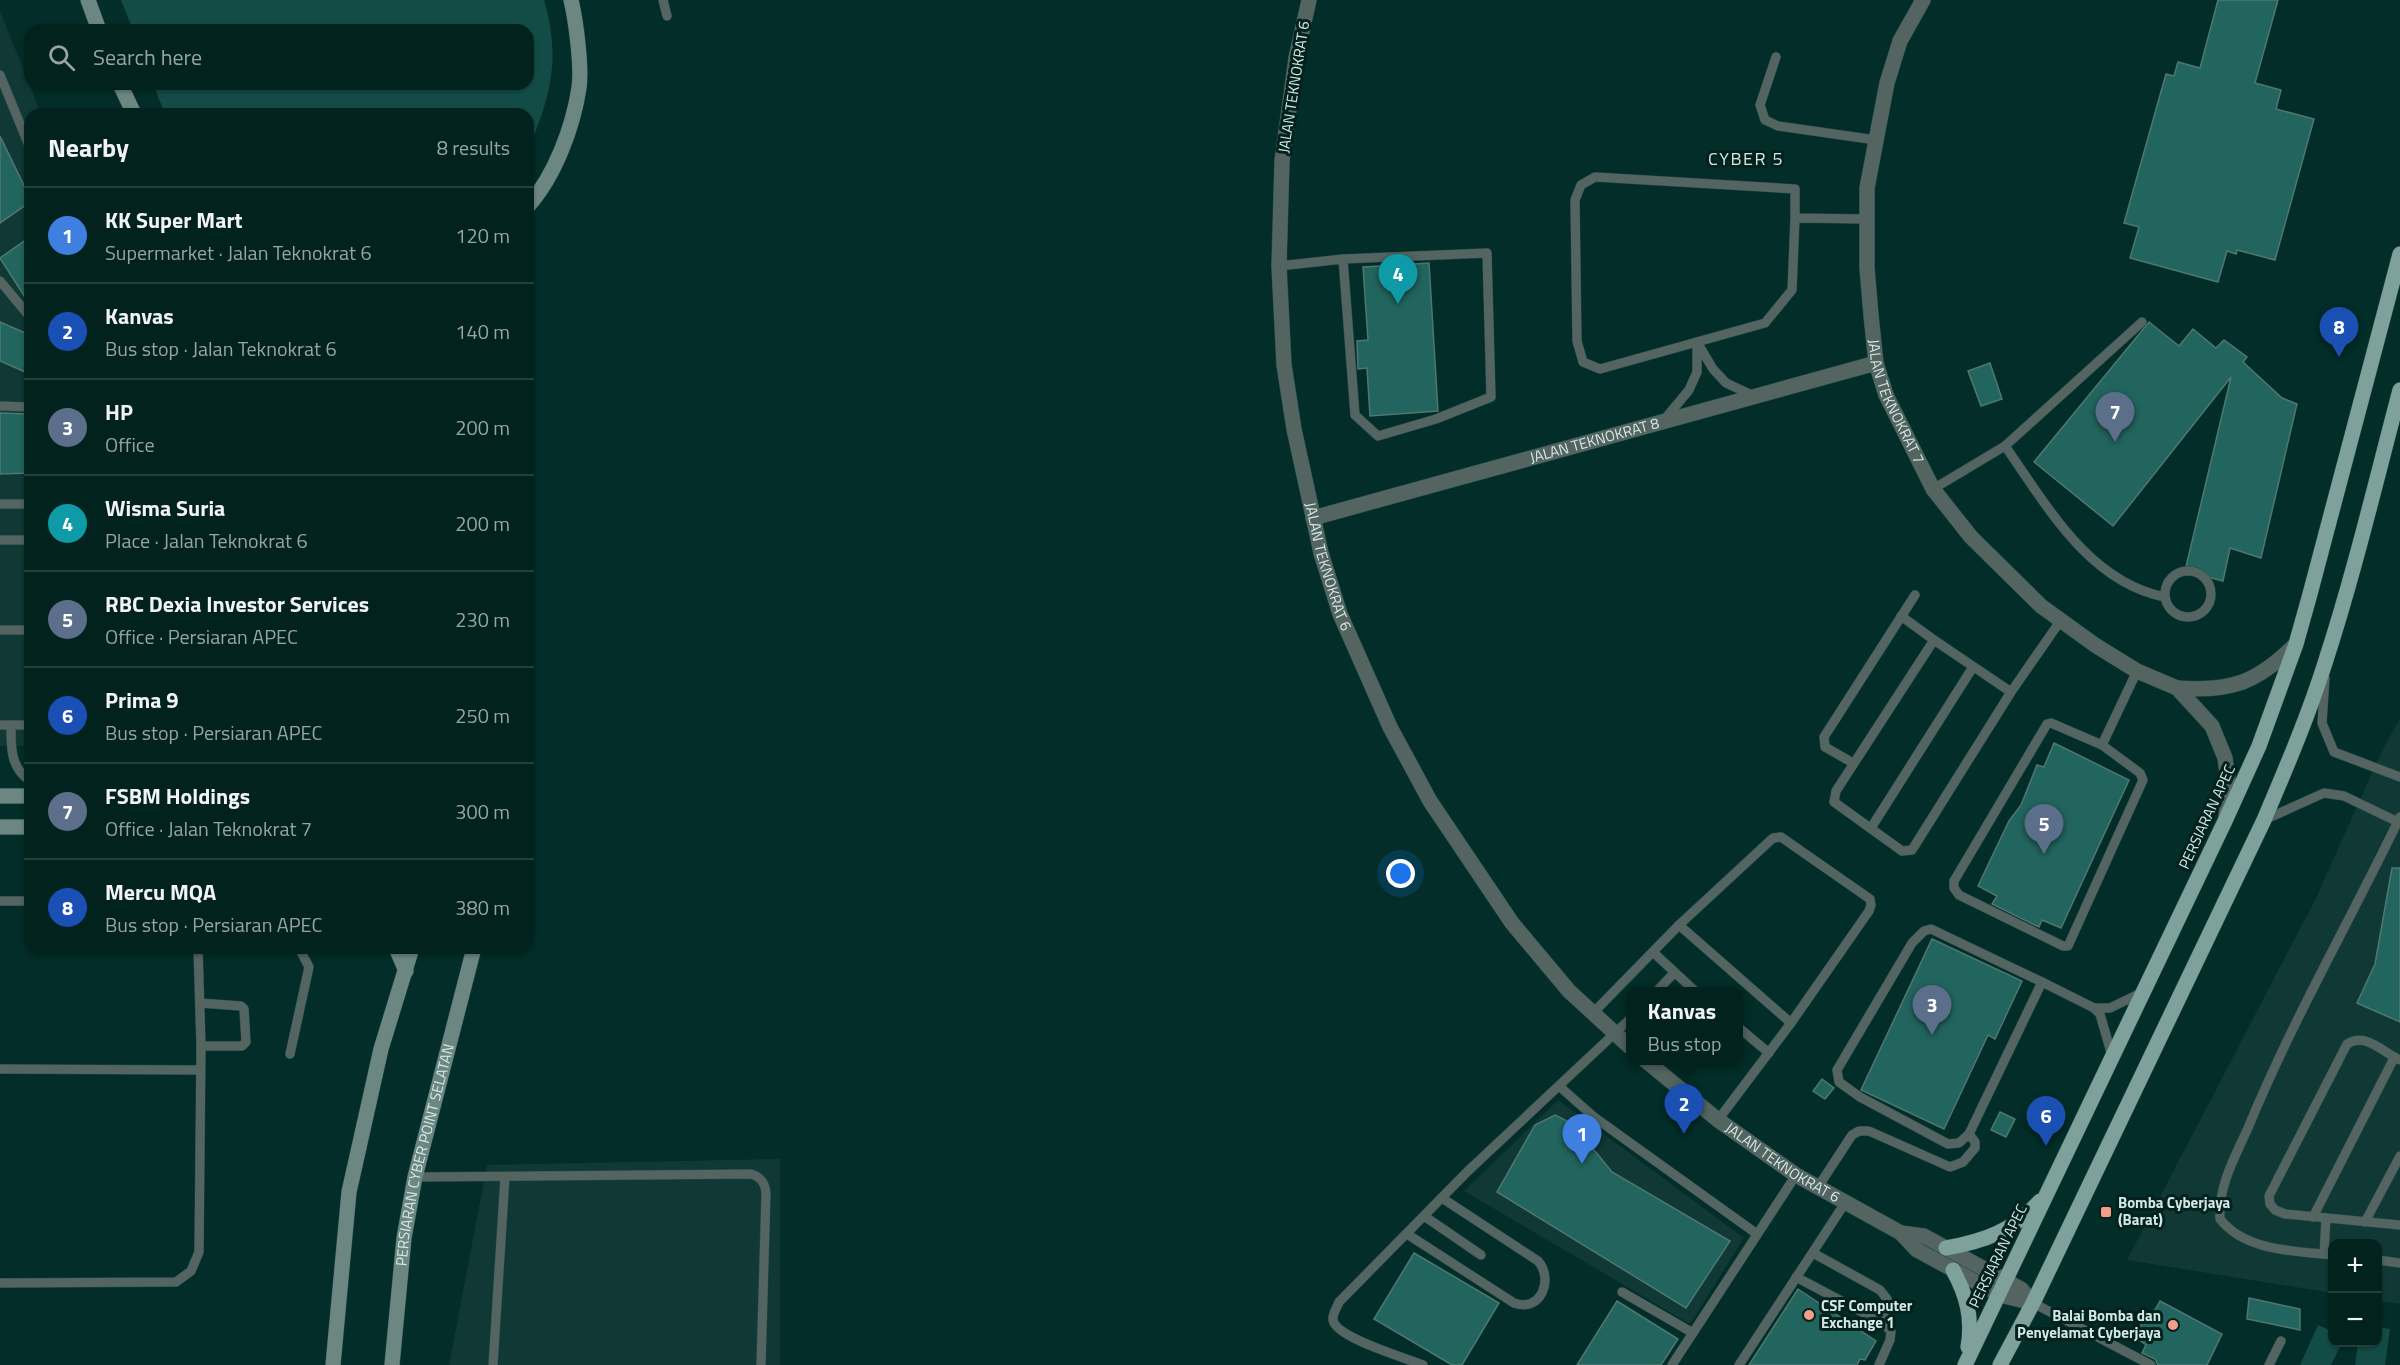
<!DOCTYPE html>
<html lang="en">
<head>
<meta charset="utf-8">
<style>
	body { margin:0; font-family:"Titillium Web",sans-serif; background:#0c2a27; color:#f1f3f6 }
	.controls { position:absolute; right:18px; bottom:18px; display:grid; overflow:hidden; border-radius:12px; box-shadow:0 2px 4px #0004 }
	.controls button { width:54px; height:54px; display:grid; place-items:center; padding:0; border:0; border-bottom:2px solid #233f3c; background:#02221e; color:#f1f3f6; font:30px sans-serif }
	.you { position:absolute; left:1401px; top:874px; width:21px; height:21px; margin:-15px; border:4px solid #fff; border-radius:50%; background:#1a73e8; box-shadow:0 0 0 9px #1a73e833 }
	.badge { display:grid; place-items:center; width:39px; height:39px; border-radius:50%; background:#8c9099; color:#fff; font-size:20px; font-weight:700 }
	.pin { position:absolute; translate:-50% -50px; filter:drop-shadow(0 2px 3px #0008) }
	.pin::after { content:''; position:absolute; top:32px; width:21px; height:18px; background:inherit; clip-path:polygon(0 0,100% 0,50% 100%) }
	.popup { position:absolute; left:1626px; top:987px; width:117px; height:78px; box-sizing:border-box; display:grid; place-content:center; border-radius:12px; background:#02221e; filter:drop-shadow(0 2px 4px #0005); font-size:20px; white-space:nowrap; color:#96a4a4 }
	.popup b { font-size:22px; color:#f1f3f6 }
	.popup::after { content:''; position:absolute; left:50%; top:100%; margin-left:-12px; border:12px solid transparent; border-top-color:#02221e }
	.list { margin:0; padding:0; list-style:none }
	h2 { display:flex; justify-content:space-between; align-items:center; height:78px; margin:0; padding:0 24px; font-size:26px }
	h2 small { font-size:20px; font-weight:400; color:#96a4a4 }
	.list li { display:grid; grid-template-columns:39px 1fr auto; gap:18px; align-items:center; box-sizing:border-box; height:96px; padding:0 24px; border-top:2px solid #233f3c }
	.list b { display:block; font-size:22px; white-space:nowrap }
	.list p { margin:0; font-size:20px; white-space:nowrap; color:#96a4a4 }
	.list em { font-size:20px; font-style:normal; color:#96a4a4 }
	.icon { flex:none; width:33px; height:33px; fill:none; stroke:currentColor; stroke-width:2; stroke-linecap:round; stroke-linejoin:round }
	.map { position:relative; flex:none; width:2400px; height:1365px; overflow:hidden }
	.search { position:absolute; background:#02221e; box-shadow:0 2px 4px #0004; left:24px; top:24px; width:510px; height:66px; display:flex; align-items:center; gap:15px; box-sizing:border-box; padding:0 21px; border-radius:18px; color:#96a4a4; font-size:22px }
	.panel { position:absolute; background:#02221e; box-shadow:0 2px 4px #0004; left:24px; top:108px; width:510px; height:846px; border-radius:18px }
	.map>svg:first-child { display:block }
</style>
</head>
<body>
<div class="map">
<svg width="2400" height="1365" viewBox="0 0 2400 1365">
	<rect width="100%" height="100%" fill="#022d28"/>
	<g fill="#103834">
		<path d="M 0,11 L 41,114 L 30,114 L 30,746 L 0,746 Z"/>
		<path d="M 2400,718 L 2400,1304 L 2378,1301 L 2378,1244 L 2332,1244 L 2332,1293 L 2127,1260 L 2316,898 L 2381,753 Z"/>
		<path d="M 1558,1100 L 1744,1238 L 1690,1324 L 1464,1191 Z"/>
		<path d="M 780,1159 L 780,1365 L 449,1365 L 487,1165 Z"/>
	</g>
	<g fill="#134c46">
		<path d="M 121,0 L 544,0 C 561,58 551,96 528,150 L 528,114 L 165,114 L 153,84 L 528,84 L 528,30 L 133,30 Z"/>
		<path d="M 2318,1325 L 2332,1331 L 2332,1342 L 2342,1343 L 2331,1365 L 2300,1365 Z"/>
		<path d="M 2378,1327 L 2390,1329 L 2385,1365 L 2355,1365 L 2358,1343 L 2378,1342 Z"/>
	</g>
	<g fill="#22655e" stroke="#4f7771" stroke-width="1.5">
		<path d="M 2218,0 L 2278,0 L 2255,83 L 2281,90 L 2276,109 L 2314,119 L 2275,260 L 2237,250 L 2236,254 L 2227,251 L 2218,282 L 2130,258 L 2139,227 L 2124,223 L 2166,74 L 2174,76 L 2178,62 L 2200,68 Z"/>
		<path d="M 0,136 L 30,198 L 30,202 L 0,223 Z"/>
		<path d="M 30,237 L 30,305 L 0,258 Z"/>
		<path d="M 1429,263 L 1438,411 L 1370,416 L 1367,368 L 1358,369 L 1357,341 L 1368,340 L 1363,267 Z"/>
		<path d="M 0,322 L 30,335 L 30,374 L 0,361 Z"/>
		<path d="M 2149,322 L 2179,346 L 2193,329 L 2216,348 L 2224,340 L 2247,357 L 2243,362 L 2282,398 L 2297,404 L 2261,558 L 2230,548 L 2223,581 L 2185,571 L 2231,377 L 2113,526 L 2034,462 Z"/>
		<path d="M 1990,363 L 2002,399 L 1981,406 L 1968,371 Z"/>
		<path d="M 0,413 L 30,414 L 30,473 L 0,474 Z"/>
		<path d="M 2054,743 L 2129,780 L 2061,928 L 2042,920 L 2039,927 L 1992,904 L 1997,896 L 1978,886 L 2009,821 L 2021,805 L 2037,765 L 2044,767 Z"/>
		<path d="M 2392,868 L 2400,868 L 2400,1022 L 2357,1003 L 2375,964 Z"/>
		<path d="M 1932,939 L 2022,981 L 1995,1039 L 1988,1035 L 1944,1129 L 1861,1090 Z"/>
		<path d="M 1822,1079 L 1834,1088 L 1825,1099 L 1813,1091 Z"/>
		<path d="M 2000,1112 L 2015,1119 L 2006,1137 L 1991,1130 Z"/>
		<path d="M 1555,1115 L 1573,1124 L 1612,1172 L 1730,1241 L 1686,1308 L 1497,1192 L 1535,1125 Z"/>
		<path d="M 1414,1253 L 1499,1303 L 1462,1365 L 1452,1365 L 1374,1319 Z"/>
		<path d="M 1798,1289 L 1876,1341 L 1865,1360 L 1860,1359 L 1857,1365 L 1749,1365 Z"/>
		<path d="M 2249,1298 L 2300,1309 L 2300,1330 L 2247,1319 Z"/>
		<path d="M 1617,1301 L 1678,1339 L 1661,1365 L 1577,1365 Z"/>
		<path d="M 2160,1301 L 2222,1334 L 2207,1365 L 2158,1365 L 2155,1359 L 2142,1353 L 2146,1345 L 2138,1339 L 2142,1320 L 2146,1315 L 2155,1310 Z"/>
	</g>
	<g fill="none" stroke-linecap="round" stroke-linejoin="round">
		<g stroke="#234b46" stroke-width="10">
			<g id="lane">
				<path d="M 663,0 L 667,16"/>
				<path d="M 1776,57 L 1760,105 L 1765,120 L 1778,126 L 1876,140"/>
				<path d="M 0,75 L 30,148"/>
				<path d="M 1795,218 L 1795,189 L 1595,177 L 1581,185 L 1575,200 L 1577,341 L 1583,362 L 1600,369 L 1765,323 L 1792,290 L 1795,218 L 1866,219"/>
				<path d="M 1279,266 L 1343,259 L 1487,253 L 1491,397 L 1436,419 L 1378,436 L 1355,415 L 1343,259"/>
				<path d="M 0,281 L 30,317"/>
				<path d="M 0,406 L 30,407"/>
				<path d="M 1664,420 L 1689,390 L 1697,372 L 1697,342 L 1713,369 L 1726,383 L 1754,396"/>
				<path d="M 2005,446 L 2142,322"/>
				<path d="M 1933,489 L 2005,446 C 2046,504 2088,582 2165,597"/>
				<path d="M 0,504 L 30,504"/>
				<path d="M 0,540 L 30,540"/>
				<circle cx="2188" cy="594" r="23"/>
				<path d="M 1901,616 L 1934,640"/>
				<path d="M 0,630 L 30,630"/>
				<path d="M 2325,678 L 2322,723 L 2334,752 L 2400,777"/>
				<path d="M 2011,692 L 1934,640 L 1836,791 L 1834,802 L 1902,851 L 1912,850 L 2011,692 L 2061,620"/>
				<path d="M 2051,723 L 2102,745 L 2140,773 L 2143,780 L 2068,946 L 2063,946 L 1959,895 L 1954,888 L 1954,881 L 2047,724 Z"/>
				<path d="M 0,725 L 30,725"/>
				<path d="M 11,725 C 11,747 10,767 30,781"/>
				<path d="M 2102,745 L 2137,671"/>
				<path d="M 1853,763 L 1825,747 L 1824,737 L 1915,595"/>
				<path d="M 2264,820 L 2324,793 L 2344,796 L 2400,823"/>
				<path d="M 1871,828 L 1973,667"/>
				<path d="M 0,901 L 30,901"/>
				<path d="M 1679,925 L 1791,1023"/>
				<path d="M 1931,929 L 2042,982 L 1969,1134 L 1959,1143 L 1948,1144 L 1860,1097 L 1839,1082 L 1837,1070 L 1912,943 L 1924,931 Z"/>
				<path d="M 1654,953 L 1696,992"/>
				<path d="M 2042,982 L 2094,1008"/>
				<path d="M 1656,992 L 1674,973"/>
				<path d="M 200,1003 L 241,1006 L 244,1009 L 246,1042 L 242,1046 L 201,1046"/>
				<path d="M 1593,1013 L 1679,925 L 1773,838 L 1781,837 L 1870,899 L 1871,905 L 1869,911 L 1791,1023 L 1718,1120"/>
				<path d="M 1738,1027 L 1769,1053"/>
				<path d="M 290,1054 L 309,967 L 299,948"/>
				<path d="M 2112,1056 L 2100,1014 L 2094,1008 L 2110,1008 L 2143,992"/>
				<path d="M 2400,1060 C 2382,1052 2366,1032 2347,1044 L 2269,1196 L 2270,1204 L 2275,1210 L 2285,1214 L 2400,1225"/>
				<path d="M 0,1069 L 200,1070"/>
				<path d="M 1559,1086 L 1594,1117 L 1757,1234"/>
				<path d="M 415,1177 L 751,1174 C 761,1177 765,1183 766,1193 L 761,1365"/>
				<path d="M 1818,1187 L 1852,1135 L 1859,1131 L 1869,1131 L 1950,1167 L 1963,1162 L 1975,1148 L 1975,1142 L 1969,1134"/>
				<path d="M 1424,1216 L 1481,1255"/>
				<path d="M 2313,1217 L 2394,1058"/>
				<path d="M 2365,1222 L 2400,1156"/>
				<path d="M 1407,1234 L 1514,1303 C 1541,1313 1554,1279 1538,1261 L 1442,1198"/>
				<path d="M 1813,1253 L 1880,1290 L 1887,1299 L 1886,1310 L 1881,1322"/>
				<path d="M 2324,1254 L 2326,1218"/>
				<path d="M 2332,1255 C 2294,1251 2245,1251 2220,1219 C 2218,1186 2235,1157 2248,1128 C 2292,1021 2350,921 2400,817"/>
				<path d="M 2378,1260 L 2400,1263"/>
				<path d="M 1796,1277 L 1881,1322 L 1891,1331 L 1890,1340 L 1879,1365"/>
				<path d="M 0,1283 L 176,1282 L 191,1271 L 199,1252 L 201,1046 L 198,948"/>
				<path d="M 1622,1292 L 1693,1333"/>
				<path d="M 2033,1303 L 2151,1365"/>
				<path d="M 493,1365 L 505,1177"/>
				<path d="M 1423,1365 C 1406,1358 1336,1338 1333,1320 C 1332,1314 1337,1308 1339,1302 L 1468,1171 L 1630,1019"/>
				<path d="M 1672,1365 L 1796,1175"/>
				<path d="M 1739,1365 L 1845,1203"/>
				<path d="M 2269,1365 L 2281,1341"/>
			</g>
		</g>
		<g stroke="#234b46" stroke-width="16">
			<g id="street">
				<path id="s1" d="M 1309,0 L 1296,58 L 1282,161 L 1279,266 L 1284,365 L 1294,429 L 1321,553 L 1340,614 L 1390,727 L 1430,801 L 1512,923 L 1569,991 L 1630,1047"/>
				<path id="s2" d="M 1923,0 L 1900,41 L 1887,83 L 1867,188 L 1867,268 L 1871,315 L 1876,363 L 1886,395 L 1933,489 L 1971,537 L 2041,606 L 2095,645 L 2137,671 L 2177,688 L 2212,726 L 2225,758 L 2228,780 L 2226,818"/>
				<path id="s3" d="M 1313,518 L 1876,363"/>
				<path d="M 2177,688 C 2231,692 2257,683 2296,644"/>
				<path id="s4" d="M 1645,1060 L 1718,1120 L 1796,1175 L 1901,1233 L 1917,1250 L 2000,1295 L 2033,1303"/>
				<path d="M 1901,1233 L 1924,1236 L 2021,1289 L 2033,1303"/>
			</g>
		</g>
		<g stroke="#234b46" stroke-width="16">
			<g id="secondary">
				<path d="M 88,0 L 99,30"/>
				<path d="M 120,84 L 134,114"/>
				<path d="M 528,206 C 555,176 573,127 579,88 C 582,67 576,21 571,0"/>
				<path d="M 0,796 L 30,796"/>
				<path d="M 0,827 L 30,827"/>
				<path d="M 396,948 L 406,971"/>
				<path d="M 333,1365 L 349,1192 L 381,1049 L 412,948"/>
				<path id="s5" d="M 392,1365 L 404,1238 L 415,1177 L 474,948"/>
			</g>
		</g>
		<g stroke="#234b46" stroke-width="16">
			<g id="primary">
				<path d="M 1946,1248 C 1985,1241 2013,1231 2040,1201"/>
				<path d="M 1953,1270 C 1967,1295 1973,1319 1968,1347"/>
				<path d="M 1965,1365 L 2225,821 L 2259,746 L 2296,644 L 2310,594 L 2400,254"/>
				<path d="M 2000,1365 L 2033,1303 L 2264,820 C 2286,768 2308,717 2325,663 C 2354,574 2376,481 2400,390"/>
			</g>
		</g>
		<use href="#lane" stroke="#536461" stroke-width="9"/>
		<use href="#street" stroke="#536461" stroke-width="15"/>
		<use href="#secondary" stroke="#6c8782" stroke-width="15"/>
		<use href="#primary" stroke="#7fa19c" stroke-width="15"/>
	</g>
	<g fill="#f49e89" stroke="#03221e" stroke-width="2">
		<rect x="2100" y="1206" width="12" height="12" rx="3"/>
		<circle cx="1809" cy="1315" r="6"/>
		<circle cx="2173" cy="1325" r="6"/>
	</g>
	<g text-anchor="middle" stroke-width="6" stroke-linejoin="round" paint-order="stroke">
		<g font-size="15" fill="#d3e8e4" stroke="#03221e">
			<text transform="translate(1294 87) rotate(-81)" y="5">JALAN TEKNOKRAT 6</text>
			<text dy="5" stroke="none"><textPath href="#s2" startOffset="416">JALAN TEKNOKRAT 7</textPath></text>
			<text dy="5" stroke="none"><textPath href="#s3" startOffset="292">JALAN TEKNOKRAT 8</textPath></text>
			<text dy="5" stroke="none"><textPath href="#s1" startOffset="574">JALAN TEKNOKRAT 6</textPath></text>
			<text transform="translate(2207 817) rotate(-65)" y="5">PERSIARAN APEC</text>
			<text dy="5" stroke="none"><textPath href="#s5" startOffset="213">PERSIARAN CYBER POINT SELATAN</textPath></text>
			<text dy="5" stroke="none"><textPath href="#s4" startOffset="172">JALAN TEKNOKRAT 6</textPath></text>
			<text transform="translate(1998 1256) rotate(-64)" y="5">PERSIARAN APEC</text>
		</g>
		<g font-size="15" font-weight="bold" fill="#d3e8e4" stroke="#03221e" text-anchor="start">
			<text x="2118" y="1208">Bomba Cyberjaya<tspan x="2118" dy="17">(Barat)</tspan></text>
			<text x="1821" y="1311">CSF Computer<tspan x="1821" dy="17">Exchange 1</tspan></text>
			<text x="2161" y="1321" text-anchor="end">Balai Bomba dan<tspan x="2161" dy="17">Penyelamat Cyberjaya</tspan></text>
		</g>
		<g font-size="18" letter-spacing="1.5" fill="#d3e8e4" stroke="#03221e">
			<text x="1746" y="165">CYBER 5</text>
		</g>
	</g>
</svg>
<div class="controls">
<button>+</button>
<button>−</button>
</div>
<div class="you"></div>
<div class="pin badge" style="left:1582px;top:1164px;background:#3f7fe0">1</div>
<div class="pin badge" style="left:1684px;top:1134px;background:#1a4fb4">2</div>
<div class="popup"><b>Kanvas</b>Bus stop</div>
<div class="pin badge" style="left:1932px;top:1035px;background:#5c6f8a">3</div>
<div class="pin badge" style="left:1398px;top:304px;background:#0f9aa8">4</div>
<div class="pin badge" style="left:2044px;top:854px;background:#5c6f8a">5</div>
<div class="pin badge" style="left:2046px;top:1146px;background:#1a4fb4">6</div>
<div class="pin badge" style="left:2115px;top:442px;background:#5c6f8a">7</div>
<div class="pin badge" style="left:2339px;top:357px;background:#1a4fb4">8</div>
<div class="search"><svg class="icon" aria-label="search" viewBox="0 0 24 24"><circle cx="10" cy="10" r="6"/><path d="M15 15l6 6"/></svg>Search here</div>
<section class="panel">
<h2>Nearby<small>8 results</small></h2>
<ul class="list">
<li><span class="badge" style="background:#3f7fe0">1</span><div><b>KK Super Mart</b><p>Supermarket · Jalan Teknokrat 6</p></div><em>120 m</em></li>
<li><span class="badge" style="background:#1a4fb4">2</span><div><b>Kanvas</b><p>Bus stop · Jalan Teknokrat 6</p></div><em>140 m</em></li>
<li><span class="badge" style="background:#5c6f8a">3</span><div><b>HP</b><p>Office</p></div><em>200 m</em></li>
<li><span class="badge" style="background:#0f9aa8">4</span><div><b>Wisma Suria</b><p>Place · Jalan Teknokrat 6</p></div><em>200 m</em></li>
<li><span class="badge" style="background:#5c6f8a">5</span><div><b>RBC Dexia Investor Services</b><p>Office · Persiaran APEC</p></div><em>230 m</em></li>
<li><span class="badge" style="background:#1a4fb4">6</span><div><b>Prima 9</b><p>Bus stop · Persiaran APEC</p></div><em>250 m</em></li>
<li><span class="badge" style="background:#5c6f8a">7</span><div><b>FSBM Holdings</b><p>Office · Jalan Teknokrat 7</p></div><em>300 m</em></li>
<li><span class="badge" style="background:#1a4fb4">8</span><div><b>Mercu MQA</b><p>Bus stop · Persiaran APEC</p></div><em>380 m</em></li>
</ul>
</section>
</div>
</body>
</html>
